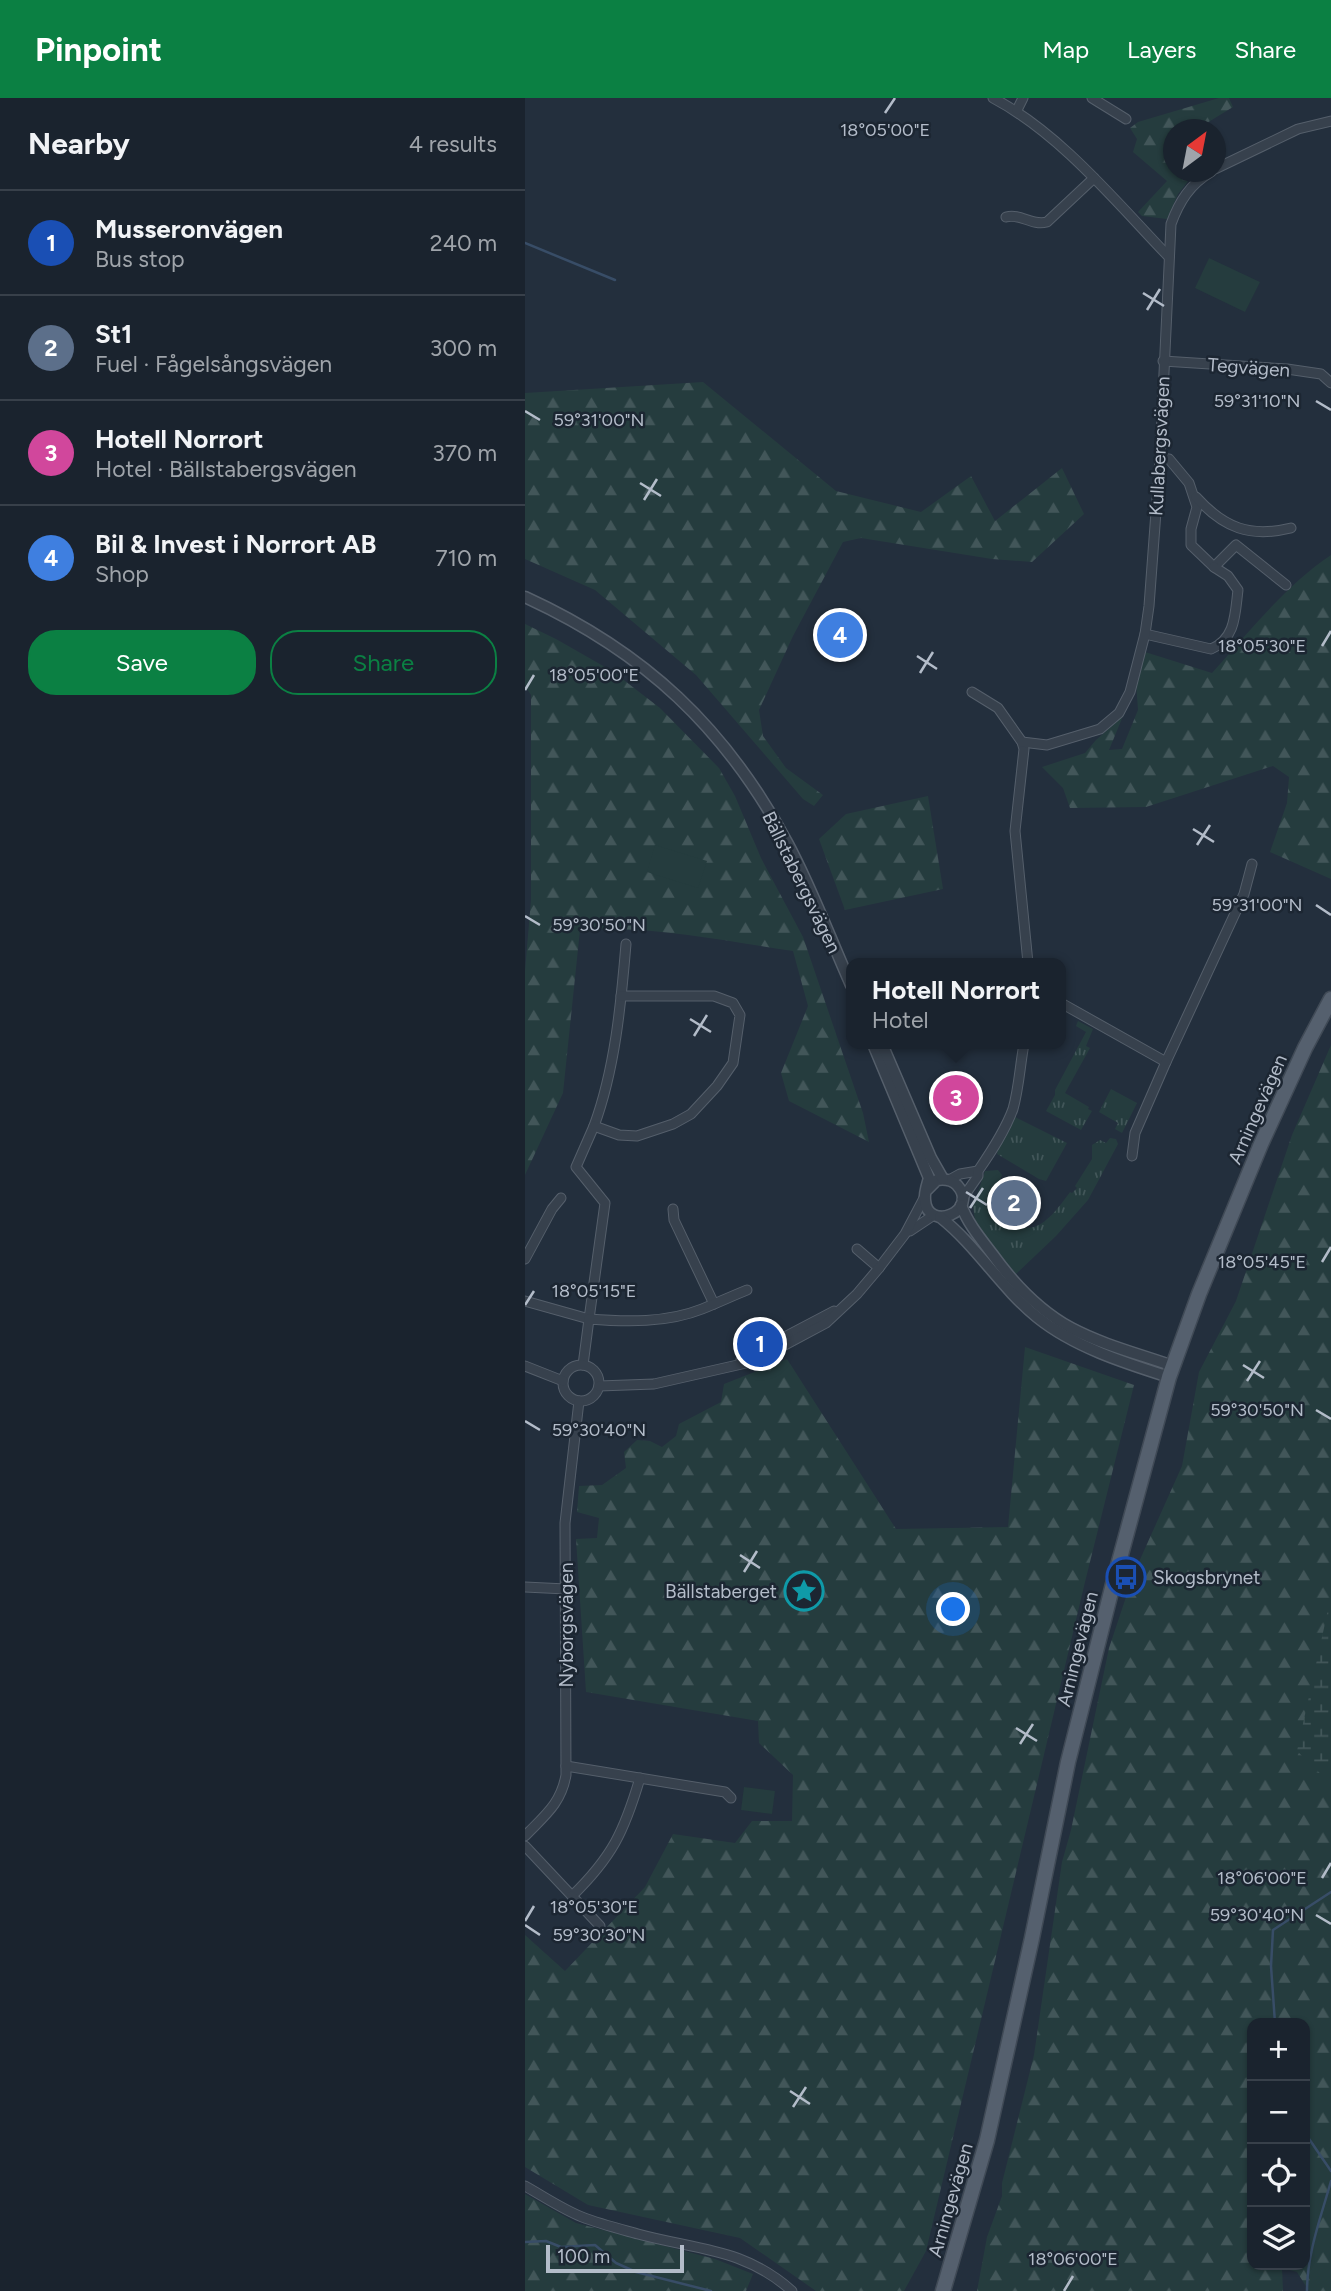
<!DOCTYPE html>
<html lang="en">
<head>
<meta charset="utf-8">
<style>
	body { margin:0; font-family:Figtree,sans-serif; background:#232b36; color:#f1f3f6 }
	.controls { position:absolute; right:21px; bottom:21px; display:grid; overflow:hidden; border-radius:14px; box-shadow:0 2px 5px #0004 }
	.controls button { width:63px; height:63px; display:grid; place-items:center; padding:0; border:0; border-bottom:2px solid #38404a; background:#1a232e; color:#f1f3f6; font:35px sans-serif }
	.compass { position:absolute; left:638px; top:21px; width:63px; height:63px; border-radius:50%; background:#1a232e; box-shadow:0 2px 5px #0004; rotate:32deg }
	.scale { position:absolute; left:21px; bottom:18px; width:138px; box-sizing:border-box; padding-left:7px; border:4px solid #b3bcc9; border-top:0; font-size:19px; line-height:24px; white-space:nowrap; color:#b3bcc9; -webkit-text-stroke:5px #1c2632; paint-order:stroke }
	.you { position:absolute; left:429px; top:1512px; width:24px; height:24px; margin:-18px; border:5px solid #fff; border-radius:50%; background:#1a73e8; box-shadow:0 0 0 10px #1a73e833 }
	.badge { display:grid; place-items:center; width:46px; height:46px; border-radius:50%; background:#0b8043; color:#fff; font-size:23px; font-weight:700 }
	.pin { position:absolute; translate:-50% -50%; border:4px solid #fff; box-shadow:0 2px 7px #0006 }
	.popup { position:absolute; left:321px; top:860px; width:220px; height:91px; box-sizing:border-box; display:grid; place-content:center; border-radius:14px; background:#1a232e; filter:drop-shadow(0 2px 5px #0005); font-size:23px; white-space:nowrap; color:#9fa4aa }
	.popup b { font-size:26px; color:#f1f3f6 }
	.popup::after { content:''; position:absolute; left:50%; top:100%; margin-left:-14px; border:14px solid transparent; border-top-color:#1a232e }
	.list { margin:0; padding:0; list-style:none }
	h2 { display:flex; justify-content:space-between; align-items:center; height:91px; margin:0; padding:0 28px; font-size:30px }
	h2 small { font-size:23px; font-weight:400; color:#9fa4aa }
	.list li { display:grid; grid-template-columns:46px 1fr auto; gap:21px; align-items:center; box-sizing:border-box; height:105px; padding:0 28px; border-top:2px solid #38404a }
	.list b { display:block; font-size:26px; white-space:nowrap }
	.list p { margin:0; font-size:23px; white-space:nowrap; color:#9fa4aa }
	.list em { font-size:23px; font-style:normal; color:#9fa4aa }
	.actions { display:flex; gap:14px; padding:21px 28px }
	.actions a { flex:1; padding:16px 0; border:2px solid #0b8043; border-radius:28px; text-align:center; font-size:24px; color:#0b8043 }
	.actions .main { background:#0b8043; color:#fff }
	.icon { flex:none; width:38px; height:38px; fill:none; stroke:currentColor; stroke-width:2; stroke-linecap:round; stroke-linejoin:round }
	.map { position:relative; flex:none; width:806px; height:2193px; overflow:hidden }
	header { display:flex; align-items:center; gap:42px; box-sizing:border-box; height:98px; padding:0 35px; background:#0b8043; color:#fff }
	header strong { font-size:33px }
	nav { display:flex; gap:38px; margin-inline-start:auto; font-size:24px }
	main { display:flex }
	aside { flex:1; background:#1a232e }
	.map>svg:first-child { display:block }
</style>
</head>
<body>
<header>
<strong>Pinpoint</strong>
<nav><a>Map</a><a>Layers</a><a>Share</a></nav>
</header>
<main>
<aside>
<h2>Nearby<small>4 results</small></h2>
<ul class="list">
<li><span class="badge" style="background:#1a4fb4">1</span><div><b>Musseronvägen</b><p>Bus stop</p></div><em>240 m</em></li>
<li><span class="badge" style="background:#5c6f8a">2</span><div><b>St1</b><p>Fuel · Fågelsångsvägen</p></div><em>300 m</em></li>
<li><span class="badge" style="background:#d1479c">3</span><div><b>Hotell Norrort</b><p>Hotel · Bällstabergsvägen</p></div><em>370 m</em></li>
<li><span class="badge" style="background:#3f7fe0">4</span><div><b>Bil &amp; Invest i Norrort AB</b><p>Shop</p></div><em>710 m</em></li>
</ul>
<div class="actions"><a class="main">Save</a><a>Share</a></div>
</aside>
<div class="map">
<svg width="806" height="2193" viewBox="0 0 806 2193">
	<defs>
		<pattern id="grass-tufts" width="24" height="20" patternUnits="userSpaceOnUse" patternTransform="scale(1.75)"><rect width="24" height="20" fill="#253c3e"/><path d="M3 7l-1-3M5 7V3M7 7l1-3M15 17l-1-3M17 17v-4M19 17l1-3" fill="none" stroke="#425659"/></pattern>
		<pattern id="forest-firs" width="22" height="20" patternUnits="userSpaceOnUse" patternTransform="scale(1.75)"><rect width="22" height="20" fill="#253c3e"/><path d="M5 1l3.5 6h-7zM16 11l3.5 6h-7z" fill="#425659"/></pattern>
		<pattern id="wetland-marsh" width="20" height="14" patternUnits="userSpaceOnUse" patternTransform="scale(1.75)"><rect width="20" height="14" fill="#253c3e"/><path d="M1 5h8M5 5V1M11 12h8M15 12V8" fill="none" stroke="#425659"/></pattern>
	</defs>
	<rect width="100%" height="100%" fill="#232f3d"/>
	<g fill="url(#grass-tufts)">
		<path d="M 553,923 L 568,931 L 561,948 L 565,950 L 540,995 L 564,1009 L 563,1011 L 567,1013 L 556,1032 L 521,1013 L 530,997 L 530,992 L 561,934 L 551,928 Z"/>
		<path d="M 586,991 L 612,1005 L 597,1035 L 590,1031 L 593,1025 L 574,1014 Z"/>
		<path d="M 490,1019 L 542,1045 L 521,1083 L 514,1081 L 472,1056 L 473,1049 Z"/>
		<path d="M 585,1040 L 591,1041 L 593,1046 L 563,1102 L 531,1138 L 491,1176 L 451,1128 L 448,1109 L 460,1073 L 473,1072 L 477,1077 C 474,1085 468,1095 470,1104 C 473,1120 493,1133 509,1129 C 523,1125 537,1105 545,1094 L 547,1095 L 552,1090 L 550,1088 L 567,1061 L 567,1047 L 575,1042 L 581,1045 Z"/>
	</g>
	<g fill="url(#forest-firs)" fill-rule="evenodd">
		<path d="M 694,0 L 704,0 L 708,9 L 672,31 L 648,32 L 648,46 L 640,52 L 648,63 L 648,74 L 657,74 L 664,82 L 653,96 L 642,121 L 617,118 L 613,114 L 642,83 L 608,54 L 612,41 L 605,30 L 613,24 Z"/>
		<path d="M 178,284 L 311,393 L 396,414 L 446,378 L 470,423 L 537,370 L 559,416 L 507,464 L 467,461 L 336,440 L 318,444 L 268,538 L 234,612 L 238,638 L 261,670 L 298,697 L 289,708 L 278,701 L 171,577 L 70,492 L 0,461 L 0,295 Z"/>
		<path d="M 806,457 L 806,781 L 745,754 L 762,705 L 764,679 L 748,668 L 621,709 L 545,710 L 538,690 L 517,669 L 560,655 L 571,642 L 598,618 L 584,652 L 597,651 L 613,612 L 611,584 L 620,554 L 687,575 C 724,534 760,488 806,457 Z"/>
		<path d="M 0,526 L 31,541 L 87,573 L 135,610 L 194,670 L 210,698 L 236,760 L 278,839 L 338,1015 L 344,1044 L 264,1003 L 256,975 L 283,908 L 268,853 C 198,843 126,827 55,832 L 38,995 L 0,1077 L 0,873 L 6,802 L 6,597 L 0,588 Z"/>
		<path d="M 403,698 L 418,791 L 320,812 L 294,741 L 321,716 Z"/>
		<path d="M 806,947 L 806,2193 L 784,2193 L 772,2174 L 757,2170 L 758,2193 L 452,2193 L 462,2139 L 477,2098 L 477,2085 L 509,1957 L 537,1764 L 546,1732 L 584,1550 L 609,1475 L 657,1368 L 674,1274 L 711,1203 L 767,1037 ZM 727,1925 L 780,1925 L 780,2167 L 727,2167 Z"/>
		<path d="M 500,1249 L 609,1287 L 560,1484 L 401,2153 L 379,2193 L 291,2193 L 215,2140 L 63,2107 L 0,2069 L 0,1837 L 40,1873 L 120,1789 L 148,1736 L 210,1745 L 227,1723 L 267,1723 L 268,1677 L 234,1645 L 233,1623 L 61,1594 L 51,1441 L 72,1440 L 74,1420 L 52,1414 L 54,1388 L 77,1387 L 101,1370 L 99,1354 L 112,1342 L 125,1343 L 137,1349 L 151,1338 L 154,1326 L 196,1304 L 199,1286 L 262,1261 L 371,1431 L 483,1429 Z"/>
		<path d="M 0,2096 L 51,2125 L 190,2161 L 228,2176 L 221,2193 L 0,2193 Z"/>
	</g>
	<path fill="url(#wetland-marsh)" d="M 806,1498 L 806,1686 L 772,1653 Z"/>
	<g fill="#253c3e">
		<path d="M 684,160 L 735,184 L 720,214 L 670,190 Z"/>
		<path d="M 130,747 L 182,763 L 173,790 L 122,774 Z"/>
		<path d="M 219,1689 L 250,1693 L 247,1716 L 216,1712 Z"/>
	</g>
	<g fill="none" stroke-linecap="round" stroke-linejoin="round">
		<g stroke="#384d67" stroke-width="2.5">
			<path d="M 0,145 L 90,182"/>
			<path d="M 750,1925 L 746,1868 L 748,1832 L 806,1794"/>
			<path d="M 780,2035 L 806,2073"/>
			<path d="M 0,2144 L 21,2143 L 36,2149 L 70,2147 L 91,2165 L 111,2174 L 186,2193"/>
			<path d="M 782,2193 C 782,2155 796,2119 806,2083"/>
		</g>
		<g stroke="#555f6b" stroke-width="11">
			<g id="minor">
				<path d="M 468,0 C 536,36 591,104 644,159"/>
				<path d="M 567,0 L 601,21"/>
				<path d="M 492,12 L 498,0"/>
				<path d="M 690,71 L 773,31 L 806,23"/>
				<path d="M 481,119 C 496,115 506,128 522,124 L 569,80"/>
				<path d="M 638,263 L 762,271 L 796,276 L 806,285"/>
				<path d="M 635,360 L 644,361 L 664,385 L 672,409 L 666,431 L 666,447 L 689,469 L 711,447 L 761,487"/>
				<path d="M 671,399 C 699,430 725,440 766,430"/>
				<path d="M 620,536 L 686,551 C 711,541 710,515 713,492 L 703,478 L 689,469"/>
				<path d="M 447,594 L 473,610 L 497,644 L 499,651 L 490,733 L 503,865"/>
				<path d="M 497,644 L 522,647 L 575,631 L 594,615 L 605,594 L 620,536 L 624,508 L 635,360 L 646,126 C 654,104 665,86 686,74"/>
				<path d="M 536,905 L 641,964 L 719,796 L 727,766"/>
				<path d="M 69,1028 C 90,971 96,906 101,846"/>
				<path d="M 607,1058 L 610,1035 L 641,964"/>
				<path d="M 424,1082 L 435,1076 L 453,1073"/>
				<path d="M 437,1101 L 453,1078 L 453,1073 C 466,1054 480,1033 488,1011 C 494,990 495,967 499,946"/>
				<path d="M 148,1111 L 149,1122 L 189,1206"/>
				<path d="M 385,1133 L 409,1117"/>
				<path d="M 332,1151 L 354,1170"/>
				<path d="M 0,1161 L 27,1111 L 36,1100"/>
				<path d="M 0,1203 L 64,1221 L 80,1105 L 51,1069 L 69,1028 L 94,1037 L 112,1038 L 148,1026 L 166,1016 L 192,988 L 208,965 L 215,917 L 208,905 L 189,898 L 96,898"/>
				<path d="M 216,1262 L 309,1213"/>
				<path d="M 58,1267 L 64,1221 C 101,1224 142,1225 177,1211 C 192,1205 207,1198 222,1192"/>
				<circle cx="56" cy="1285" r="18"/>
				<path d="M 0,1268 L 38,1283"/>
				<path d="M 74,1288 L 129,1286 L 230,1263 L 301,1225 L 332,1196 L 354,1170 L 380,1136 L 399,1100"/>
				<path d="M 0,1489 L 41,1491"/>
				<path d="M 41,1668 L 200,1694 L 206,1700"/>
				<path d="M 0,1738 C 19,1718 36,1706 41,1677 L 40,1425 L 54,1303"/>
				<path d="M 0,1748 L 47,1798 C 87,1759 99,1734 115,1680"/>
				<path d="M 47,1798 L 75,1828"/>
				<path d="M 0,2088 C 18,2098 37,2111 57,2119 C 75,2126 95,2131 113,2136 C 172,2152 219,2150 267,2193"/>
			</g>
		</g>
		<g stroke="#555f6b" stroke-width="13">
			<g id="tertiary">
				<path d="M 0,499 C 120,554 200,629 263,746 C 287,791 305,840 326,887"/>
				<path d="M 348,946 L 404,1080 C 402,1087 399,1095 400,1102 C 402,1135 456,1113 432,1087 C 426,1081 419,1081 412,1082 L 401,1093"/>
				<path d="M 357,946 L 406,1060 L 418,1081"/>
				<path d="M 436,1107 C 443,1126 456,1141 468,1157 C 489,1186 515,1213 546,1230 C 578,1247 614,1256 648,1268"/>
				<path d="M 415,1119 C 452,1148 476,1190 512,1219 C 549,1249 600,1265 644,1279"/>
			</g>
		</g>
		<g stroke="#404a56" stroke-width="17">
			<path id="primary" d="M 418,2193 L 462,2042 L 507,1840 L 543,1664 L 588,1486 L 644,1279 L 674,1196 L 736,1046 L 780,950 L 806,901"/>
		</g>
		<use href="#minor" stroke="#37414d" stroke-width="9"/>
		<use href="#tertiary" stroke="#37414d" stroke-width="10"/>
		<use href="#primary" stroke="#55606e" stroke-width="14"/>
	</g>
	<path fill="none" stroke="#b3bcc9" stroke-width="2.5" d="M 360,15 L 370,0M 618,195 L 639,208M 622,212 L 635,191M 791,303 L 806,312M 0,313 L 15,322M 115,385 L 136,398M 119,402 L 132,381M 797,548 L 806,533M 392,558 L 412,571M 395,575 L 408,554M 0,592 L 9,577M 668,731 L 689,744M 672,747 L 685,727M 791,807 L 806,817M 0,818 L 15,827M 165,921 L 186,934M 169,938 L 182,917M 441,1094 L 462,1107M 445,1110 L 458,1090M 797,1164 L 806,1149M 0,1207 L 9,1193M 718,1267 L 739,1280M 722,1283 L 735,1263M 791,1312 L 806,1321M 0,1323 L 15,1332M 215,1457 L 235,1470M 219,1474 L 232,1453M 491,1630 L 512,1643M 495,1646 L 508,1626M 797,1780 L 806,1765M 791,1817 L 806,1826M 0,1823 L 9,1808M 0,1827 L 15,1837M 265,1993 L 285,2006M 268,2009 L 281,1989M 539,2193 L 548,2178"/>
	<defs>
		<g id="bus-ring" transform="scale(2.0125)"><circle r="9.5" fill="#1c2632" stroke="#1a4fb4" stroke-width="1.5"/><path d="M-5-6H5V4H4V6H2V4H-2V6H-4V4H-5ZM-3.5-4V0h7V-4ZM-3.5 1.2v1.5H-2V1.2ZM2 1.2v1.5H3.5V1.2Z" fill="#1a4fb4"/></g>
		<g id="sight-ring" transform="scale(2.0125)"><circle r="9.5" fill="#1c2632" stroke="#0f9aa8" stroke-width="1.5"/><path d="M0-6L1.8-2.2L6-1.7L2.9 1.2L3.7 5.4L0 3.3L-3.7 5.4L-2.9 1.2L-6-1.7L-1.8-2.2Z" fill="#0f9aa8"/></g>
	</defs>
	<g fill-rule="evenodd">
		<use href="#bus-ring" x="601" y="1479"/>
		<use href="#sight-ring" x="279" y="1493"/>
	</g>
	<g text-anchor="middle" stroke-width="5" stroke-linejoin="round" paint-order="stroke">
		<g font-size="19" fill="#b3bcc9" stroke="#1c2632">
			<text transform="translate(724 269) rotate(4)" y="7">Tegvägen</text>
			<text transform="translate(634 348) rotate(-87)" y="7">Kullabergsvägen</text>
			<text transform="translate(277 784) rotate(64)" y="7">Bällstabergsvägen</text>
			<text transform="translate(732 1011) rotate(-66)" y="7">Arningevägen</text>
			<text transform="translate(41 1527) rotate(-90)" y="7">Nyborgsvägen</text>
			<text transform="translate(552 1551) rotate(-76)" y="7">Arningevägen</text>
			<text transform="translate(425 2102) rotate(-74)" y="7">Arningevägen</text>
		</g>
		<g font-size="19" fill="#b3bcc9" stroke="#1c2632" text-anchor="start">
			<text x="628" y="1486">Skogsbrynet</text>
			<text x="252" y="1500" text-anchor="end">Bällstaberget</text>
		</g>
	</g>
	<g font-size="18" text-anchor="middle" fill="#b3bcc9" stroke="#1c2632" stroke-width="5" stroke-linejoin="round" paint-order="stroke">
		<text x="360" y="38">18°05'00"E</text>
		<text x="732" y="309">59°31'10"N</text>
		<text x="74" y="328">59°31'00"N</text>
		<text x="737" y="554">18°05'30"E</text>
		<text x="69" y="583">18°05'00"E</text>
		<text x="732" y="813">59°31'00"N</text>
		<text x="74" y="833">59°30'50"N</text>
		<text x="737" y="1170">18°05'45"E</text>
		<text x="69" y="1199">18°05'15"E</text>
		<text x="732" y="1318">59°30'50"N</text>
		<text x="74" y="1338">59°30'40"N</text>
		<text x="737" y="1786">18°06'00"E</text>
		<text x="69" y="1815">18°05'30"E</text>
		<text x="732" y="1823">59°30'40"N</text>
		<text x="74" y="1843">59°30'30"N</text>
		<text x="548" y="2167">18°06'00"E</text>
	</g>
</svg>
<div class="controls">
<button>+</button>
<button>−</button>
<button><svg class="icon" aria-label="locate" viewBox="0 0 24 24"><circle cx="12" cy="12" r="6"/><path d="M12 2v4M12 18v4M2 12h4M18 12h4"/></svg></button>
<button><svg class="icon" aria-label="layers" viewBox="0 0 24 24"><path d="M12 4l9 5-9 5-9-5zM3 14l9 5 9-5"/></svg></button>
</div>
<svg class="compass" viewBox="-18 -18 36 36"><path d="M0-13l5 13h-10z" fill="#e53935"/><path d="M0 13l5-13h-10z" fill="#9fa4aa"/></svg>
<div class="scale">100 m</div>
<div class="you"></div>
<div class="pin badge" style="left:235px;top:1246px;background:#1a4fb4">1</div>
<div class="pin badge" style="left:489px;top:1105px;background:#5c6f8a">2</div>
<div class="pin badge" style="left:431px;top:1000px;background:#d1479c">3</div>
<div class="popup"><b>Hotell Norrort</b>Hotel</div>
<div class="pin badge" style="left:315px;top:537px;background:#3f7fe0">4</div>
</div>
</main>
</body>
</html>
